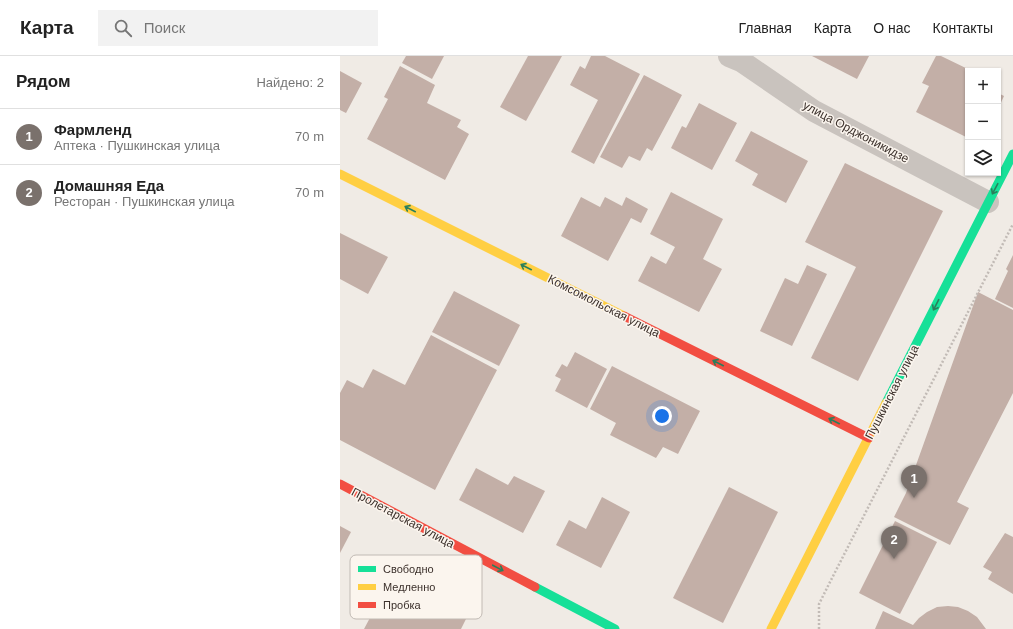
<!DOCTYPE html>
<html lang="ru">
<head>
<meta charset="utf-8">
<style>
	body { margin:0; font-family:Helvetica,sans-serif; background:#f2f2f2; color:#222 }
	.controls { position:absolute; right:12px; top:12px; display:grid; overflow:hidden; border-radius:0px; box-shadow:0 1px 3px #0004 }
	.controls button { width:36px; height:36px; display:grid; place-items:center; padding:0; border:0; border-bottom:1px solid #e0e0e0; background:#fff; color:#222; font:20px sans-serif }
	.you { position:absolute; left:322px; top:360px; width:14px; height:14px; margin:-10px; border:3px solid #fff; border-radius:50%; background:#1a73e8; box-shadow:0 0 0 6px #1a73e833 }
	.badge { display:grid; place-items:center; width:26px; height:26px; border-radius:50%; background:#7a716c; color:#fff; font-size:13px; font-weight:700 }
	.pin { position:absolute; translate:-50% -33px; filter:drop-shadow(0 1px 2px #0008) }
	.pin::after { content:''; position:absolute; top:21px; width:14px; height:12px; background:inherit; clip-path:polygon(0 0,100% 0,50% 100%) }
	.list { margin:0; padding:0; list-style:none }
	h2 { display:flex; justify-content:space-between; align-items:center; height:52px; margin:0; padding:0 16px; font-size:17px }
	h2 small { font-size:13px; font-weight:400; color:#767676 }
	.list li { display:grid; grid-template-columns:26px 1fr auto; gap:12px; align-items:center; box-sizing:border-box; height:56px; padding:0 16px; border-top:1px solid #e0e0e0 }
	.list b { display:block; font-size:15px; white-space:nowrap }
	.list p { margin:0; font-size:13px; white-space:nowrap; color:#767676 }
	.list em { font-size:13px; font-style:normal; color:#767676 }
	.icon { flex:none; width:22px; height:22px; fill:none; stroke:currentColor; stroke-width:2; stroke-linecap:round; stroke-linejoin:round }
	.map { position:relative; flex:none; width:673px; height:573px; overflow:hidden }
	header { display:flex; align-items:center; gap:24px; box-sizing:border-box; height:56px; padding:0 20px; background:#fff; border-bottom:1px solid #e0e0e0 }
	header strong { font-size:19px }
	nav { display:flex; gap:22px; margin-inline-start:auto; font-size:14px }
	.search { width:280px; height:36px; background:#f2f2f2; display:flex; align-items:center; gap:10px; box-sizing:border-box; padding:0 14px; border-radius:0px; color:#767676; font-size:15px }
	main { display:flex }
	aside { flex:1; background:#fff }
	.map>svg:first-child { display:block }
</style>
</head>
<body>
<header>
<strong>Карта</strong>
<div class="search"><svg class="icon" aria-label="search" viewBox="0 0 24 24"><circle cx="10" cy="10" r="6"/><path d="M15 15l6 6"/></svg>Поиск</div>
<nav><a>Главная</a><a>Карта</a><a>О нас</a><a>Контакты</a></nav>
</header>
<main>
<aside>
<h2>Рядом<small>Найдено: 2</small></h2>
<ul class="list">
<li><span class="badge">1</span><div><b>Фармленд</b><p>Аптека · Пушкинская улица</p></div><em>70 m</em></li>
<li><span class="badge">2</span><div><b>Домашняя Еда</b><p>Ресторан · Пушкинская улица</p></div><em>70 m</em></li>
</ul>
</aside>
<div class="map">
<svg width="673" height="573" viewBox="0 0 673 573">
	<rect width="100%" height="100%" fill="#f0ebe5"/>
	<g fill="#c3afa7">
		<path d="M 66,0 L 104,0 L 92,23 L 62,7 Z"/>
		<path d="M 188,0 L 222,0 L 186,65 L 160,51 Z"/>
		<path d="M 251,0 L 265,0 L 300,18 L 254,108 L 231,96 L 258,44 L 230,29 L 240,10 L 245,13 Z"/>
		<path d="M 472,0 L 529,0 L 517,23 Z"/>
		<path d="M 596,0 L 601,0 L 632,15 L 628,15 L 628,82 L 576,56 L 589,30 L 582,27 Z"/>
		<path d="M 60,10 L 95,29 L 87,47 L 121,64 L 117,71 L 129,78 L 105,124 L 27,83 L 48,43 L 44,41 Z"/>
		<path d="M 0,15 L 22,27 L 6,57 L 0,54 Z"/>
		<path d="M 304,19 L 342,39 L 312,95 L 307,92 L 300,105 L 289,100 L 282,112 L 260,101 Z"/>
		<path d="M 658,37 L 664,40 L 658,53 Z"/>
		<path d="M 359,47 L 397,67 L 372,114 L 331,92 L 342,70 L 346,72 Z"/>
		<path d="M 411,75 L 468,105 L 446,147 L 412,129 L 418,118 L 395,105 Z"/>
		<path d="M 505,107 L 603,155 L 518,325 L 471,302 L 516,211 L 465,186 Z"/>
		<path d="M 331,136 L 383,163 L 363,203 L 382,213 L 359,256 L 298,225 L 311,200 L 326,208 L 335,191 L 310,178 Z"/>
		<path d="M 241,141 L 260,151 L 265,141 L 282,150 L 286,141 L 308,153 L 301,167 L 291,162 L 268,205 L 221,180 Z"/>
		<path d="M 0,177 L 48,201 L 28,238 L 0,223 Z"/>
		<path d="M 673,199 L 673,252 L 655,243 L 668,215 L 666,213 Z"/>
		<path d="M 467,209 L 487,218 L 452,290 L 420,275 L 445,222 L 458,228 Z"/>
		<path d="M 114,235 L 180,269 L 159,310 L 92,276 Z"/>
		<path d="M 638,236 L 673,254 L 673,337 L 617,446 L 629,452 L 610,489 L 554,461 L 566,437 Z"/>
		<path d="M 91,279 L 157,314 L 95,434 L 0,384 L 0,337 L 7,324 L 23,332 L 33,313 L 65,329 Z"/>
		<path d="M 235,296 L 267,313 L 247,352 L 215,335 L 221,323 L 215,320 L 222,308 L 227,311 Z"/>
		<path d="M 272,310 L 360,355 L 338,398 L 323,391 L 316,402 L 270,379 L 276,367 L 250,353 Z"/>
		<path d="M 136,412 L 168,429 L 174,420 L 205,435 L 183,477 L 119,444 Z"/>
		<path d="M 389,431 L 438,456 L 383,567 L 333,542 Z"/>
		<path d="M 262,441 L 290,456 L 261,512 L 216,489 L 229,464 L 246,473 Z"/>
		<path d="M 555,465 L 597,486 L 560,558 L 519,537 Z"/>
		<path d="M 0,470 L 11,476 L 0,497 Z"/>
		<path d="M 665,477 L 673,481 L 673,538 L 648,523 L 652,516 L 643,511 Z"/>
		<path d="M 55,503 L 135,545 L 121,573 L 24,573 L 40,543 L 36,541 Z"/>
		<path d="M 608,550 L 618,551 L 628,555 L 637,561 L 646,573 L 535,573 L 543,555 L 573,569 L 579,562 L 587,556 L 597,551 Z"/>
	</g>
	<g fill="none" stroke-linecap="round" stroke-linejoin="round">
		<path stroke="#c2bbb6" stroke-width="2.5" stroke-dasharray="2 2" stroke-linecap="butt" d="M 479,573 L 479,548 L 489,528 L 673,168"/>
		<path stroke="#c9c3be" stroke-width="22" d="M 389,0 L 401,5 L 474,55 L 648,146"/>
		<g stroke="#16e098" stroke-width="9">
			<path d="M 546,347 L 673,98"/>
			<path d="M 195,531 L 275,573"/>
		</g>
		<g stroke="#ffcf43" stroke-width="9">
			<path d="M 0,118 L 284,260"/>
			<path d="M 431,573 L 546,347"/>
		</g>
		<g stroke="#f24e42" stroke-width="9">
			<path d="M 284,260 L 529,382"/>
			<path d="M 0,428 L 195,531"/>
		</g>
	</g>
	<defs><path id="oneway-shaft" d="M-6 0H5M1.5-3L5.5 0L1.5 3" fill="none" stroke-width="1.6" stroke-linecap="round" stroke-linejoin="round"/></defs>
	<g stroke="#2a7f5c">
		<use href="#oneway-shaft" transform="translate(655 133) rotate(118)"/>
		<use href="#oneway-shaft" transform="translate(70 153) rotate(-153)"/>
		<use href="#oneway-shaft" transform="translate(186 211) rotate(-153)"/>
		<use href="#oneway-shaft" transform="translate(596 249) rotate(117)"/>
		<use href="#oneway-shaft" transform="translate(378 307) rotate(-153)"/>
		<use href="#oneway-shaft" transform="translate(494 365) rotate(-153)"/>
		<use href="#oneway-shaft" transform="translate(158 512) rotate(28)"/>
	</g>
	<g text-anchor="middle" stroke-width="3" stroke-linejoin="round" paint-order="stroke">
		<g font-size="12" fill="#3b302b" stroke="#fbf5ee">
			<text transform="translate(516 76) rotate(28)" y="4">улица Орджоникидзе</text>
			<text transform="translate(264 250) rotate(27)" y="4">Комсомольская улица</text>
			<text transform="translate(552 336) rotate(-63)" y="4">Пушкинская улица</text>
			<text transform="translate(63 462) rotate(28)" y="4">Пролетарская улица</text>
		</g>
	</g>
	<rect x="10" y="499" width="132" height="64" rx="6" fill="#fbf5ee" stroke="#c1bab4" stroke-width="1"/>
	<rect x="18" y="510" width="18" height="6" fill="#16e098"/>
	<rect x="18" y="528" width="18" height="6" fill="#ffcf43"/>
	<rect x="18" y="546" width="18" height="6" fill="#f24e42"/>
	<g font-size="11" fill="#3b302b">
		<text x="43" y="517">Свободно</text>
		<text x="43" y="535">Медленно</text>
		<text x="43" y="553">Пробка</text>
	</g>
</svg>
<div class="controls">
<button>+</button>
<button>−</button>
<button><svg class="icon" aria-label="layers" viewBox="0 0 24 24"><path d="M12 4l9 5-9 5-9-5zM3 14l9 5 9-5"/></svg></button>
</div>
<div class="you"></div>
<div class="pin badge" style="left:574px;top:442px">1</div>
<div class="pin badge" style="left:554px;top:503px">2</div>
</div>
</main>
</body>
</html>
